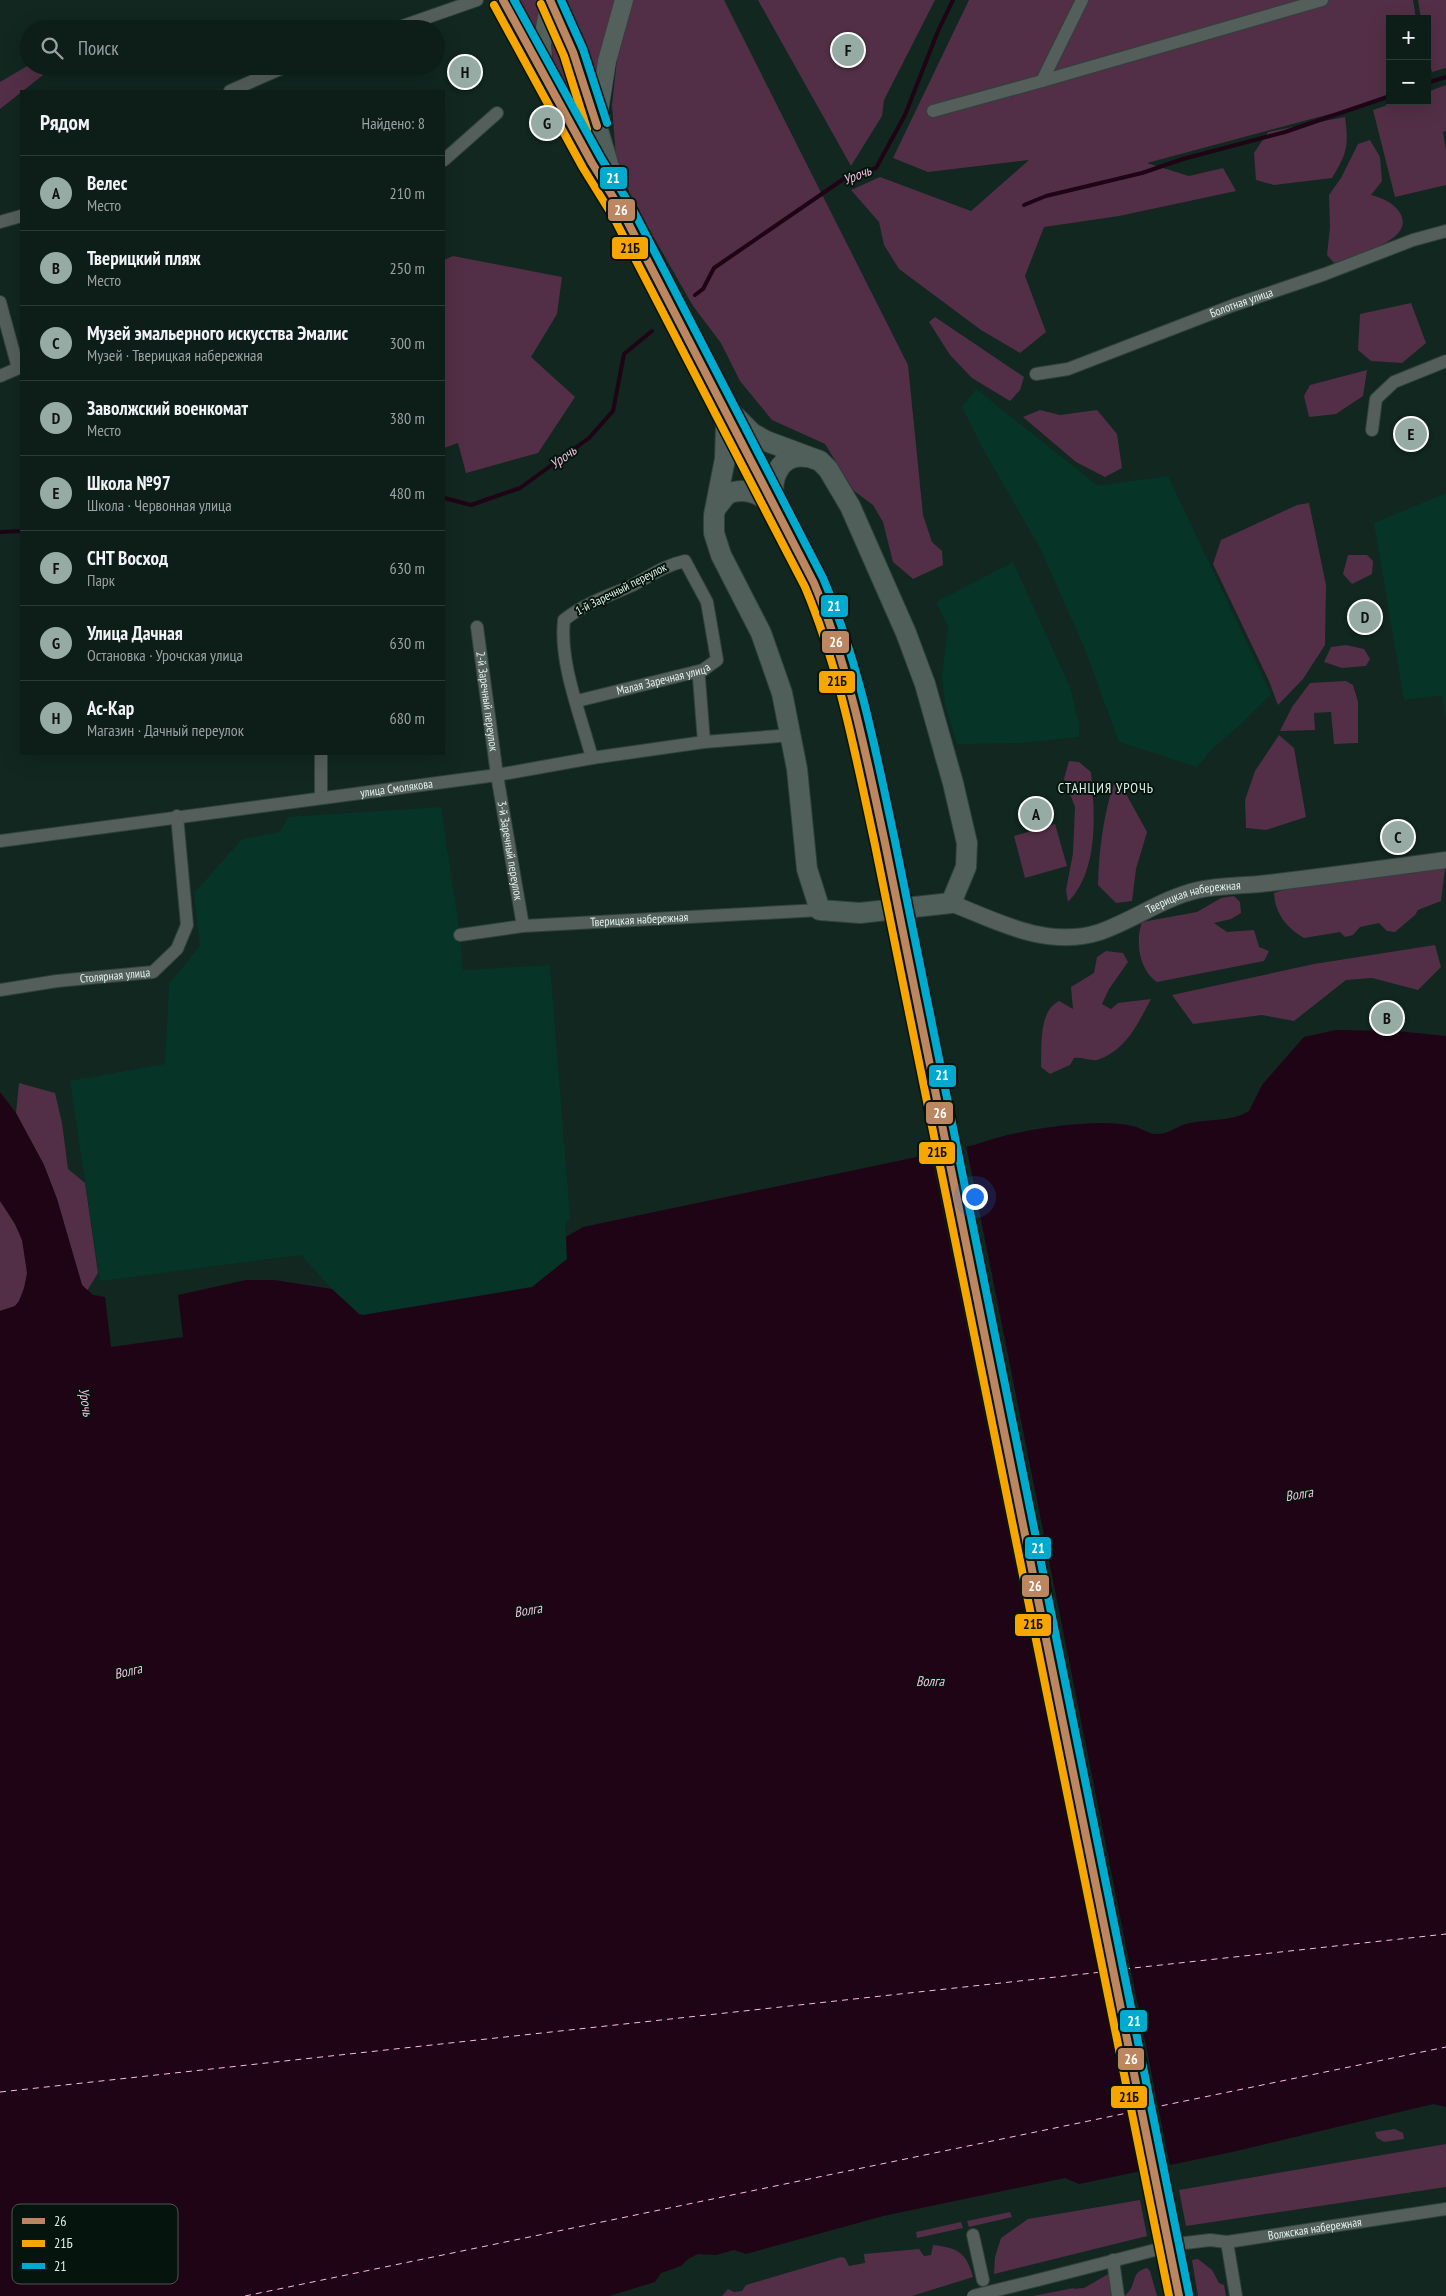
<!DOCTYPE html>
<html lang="ru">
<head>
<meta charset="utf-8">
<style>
	body { margin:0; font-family:"PT Sans Narrow",sans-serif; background:#162621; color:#f1f3f6 }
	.controls { position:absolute; right:15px; top:15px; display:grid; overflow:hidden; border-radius:0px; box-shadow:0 5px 20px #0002 }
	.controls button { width:45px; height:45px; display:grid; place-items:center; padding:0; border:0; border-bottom:1px solid #2d3b37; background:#0d1d18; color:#f1f3f6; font:25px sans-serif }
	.you { position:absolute; left:974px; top:1196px; width:18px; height:18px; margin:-12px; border:4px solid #fff; border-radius:50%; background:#1a73e8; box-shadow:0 0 0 8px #1a73e833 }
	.badge { display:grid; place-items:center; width:32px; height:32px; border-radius:50%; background:#96aba3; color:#111; font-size:16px; font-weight:700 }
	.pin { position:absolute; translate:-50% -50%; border:2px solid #fff; box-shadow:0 1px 5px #0006 }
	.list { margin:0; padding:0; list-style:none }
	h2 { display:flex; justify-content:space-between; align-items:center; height:65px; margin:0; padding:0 20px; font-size:21px }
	h2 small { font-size:16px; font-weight:400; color:#9aa2a2 }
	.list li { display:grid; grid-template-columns:32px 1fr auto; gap:15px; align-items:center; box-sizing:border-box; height:75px; padding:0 20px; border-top:1px solid #2d3b37 }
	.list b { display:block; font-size:19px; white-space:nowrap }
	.list p { margin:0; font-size:16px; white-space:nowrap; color:#9aa2a2 }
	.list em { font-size:16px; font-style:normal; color:#9aa2a2 }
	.icon { flex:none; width:28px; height:28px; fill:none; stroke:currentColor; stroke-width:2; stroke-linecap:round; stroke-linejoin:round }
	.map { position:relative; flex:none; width:1446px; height:2296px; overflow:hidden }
	.search { position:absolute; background:#0d1d18; box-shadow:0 5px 20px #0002; left:20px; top:20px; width:425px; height:55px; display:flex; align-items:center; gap:12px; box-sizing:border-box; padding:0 18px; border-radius:28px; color:#9aa2a2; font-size:19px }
	.panel { position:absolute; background:#0d1d18; box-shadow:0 5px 20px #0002; left:20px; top:90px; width:425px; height:665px; border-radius:0px }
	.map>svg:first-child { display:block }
</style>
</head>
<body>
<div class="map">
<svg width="1446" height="2296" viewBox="0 0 1446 2296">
	<rect width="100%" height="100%" fill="#112720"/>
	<g fill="#063527">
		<path d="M 976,389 L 1098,486 L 1168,476 L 1271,694 L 1239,726 L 1214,747 L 1197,767 L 1119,742 L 1084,647 L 1040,548 L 983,449 L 962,407 Z"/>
		<path d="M 1446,493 L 1446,721 L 1442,695 L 1404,700 L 1374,523 Z"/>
		<path d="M 1013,562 L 1070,687 L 1079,724 L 1079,737 L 1020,743 L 957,744 L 945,705 L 942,676 L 948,627 L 936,602 Z"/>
		<path d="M 441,807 L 460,935 L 463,970 L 550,965 L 570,1218 L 565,1225 L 567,1259 L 532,1287 L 363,1315 L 359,1314 L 332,1289 L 301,1255 L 100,1281 L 70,1081 L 165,1064 L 169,984 L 200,946 L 194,893 L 242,839 L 280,832 L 288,817 Z"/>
	</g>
	<g fill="#522f46">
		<path d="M 515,0 L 543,0 L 537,44 Z"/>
		<path d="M 561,0 L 617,0 L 595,83 L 579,38 Z"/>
		<path d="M 629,0 L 724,0 L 908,365 L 923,515 L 932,542 L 942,551 L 943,565 L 913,579 L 893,562 L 883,522 L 873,505 L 854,491 L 825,444 L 772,420 L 740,381 L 721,343 L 693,306 L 632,199 L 616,158 L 612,105 L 618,49 Z"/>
		<path d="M 758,0 L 935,0 L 884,100 L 882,116 L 851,166 Z"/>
		<path d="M 969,0 L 1413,0 L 1416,19 L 1390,19 L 1390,98 L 1147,163 L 1189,176 L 1223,168 L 1236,191 L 1119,216 L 1044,227 L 1025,276 L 1046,332 L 1020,353 L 981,330 L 899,269 L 884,245 L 879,222 L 851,190 L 880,177 L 971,211 L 1029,160 L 928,172 L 893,158 Z"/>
		<path d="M 1418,0 L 1446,0 L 1446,68 L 1432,72 L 1427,53 L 1427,19 L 1421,19 Z"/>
		<path d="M 553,24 L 575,82 L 586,135 L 554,77 L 552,51 Z"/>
		<path d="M 29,65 L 47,66 L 43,75 L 0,109 L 0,82 Z"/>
		<path d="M 1446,85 L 1446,131 L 1443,132 L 1446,151 L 1446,185 L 1395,197 L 1373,110 L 1399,101 L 1427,101 L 1427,92 Z"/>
		<path d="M 1345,117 C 1349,146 1347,153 1332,178 L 1274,185 L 1256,180 L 1254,153 L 1268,132 Z"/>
		<path d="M 1370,140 L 1380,157 L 1382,181 L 1371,195 C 1383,198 1394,203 1400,213 C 1417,241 1352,256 1334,263 L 1327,255 L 1330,227 L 1329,195 L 1341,178 L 1358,144 Z"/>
		<path d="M 453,256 L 562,277 L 557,314 L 531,357 L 575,397 L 538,453 L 466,473 L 458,443 L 444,448 L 444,260 Z"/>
		<path d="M 1411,303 L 1426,343 L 1402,363 L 1371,361 L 1358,350 L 1360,314 Z"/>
		<path d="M 935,317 L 1024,377 L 1020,390 L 1010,401 L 972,378 L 950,355 L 929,322 Z"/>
		<path d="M 1367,370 L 1363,396 L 1336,414 L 1309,417 L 1304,396 L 1310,385 Z"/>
		<path d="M 1040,410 L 1060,415 L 1097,410 L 1117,434 L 1122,468 L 1105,477 L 1076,462 L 1023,417 Z"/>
		<path d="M 1309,503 L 1326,585 L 1325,645 L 1303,679 L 1278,705 L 1269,681 L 1213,564 L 1221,540 L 1297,505 Z"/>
		<path d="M 1348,555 L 1367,555 L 1373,561 L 1372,574 L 1352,584 L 1343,574 Z"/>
		<path d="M 1346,645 L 1364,649 L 1370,659 L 1366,666 L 1342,668 L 1324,662 L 1331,647 Z"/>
		<path d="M 1346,681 L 1353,685 L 1358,702 L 1358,743 L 1334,744 L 1331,712 L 1314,713 L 1315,730 L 1280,731 L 1292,707 L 1310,683 Z"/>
		<path d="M 1279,735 L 1294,748 L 1306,817 L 1266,830 L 1246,828 L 1245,800 L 1255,771 Z"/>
		<path d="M 1069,761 L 1079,762 L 1091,772 C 1095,814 1099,870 1068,902 L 1066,890 L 1073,853 L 1075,807 L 1064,779 Z"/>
		<path d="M 1114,783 L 1125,792 L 1147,832 L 1136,869 L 1132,901 L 1116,903 L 1098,885 C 1099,850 1103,817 1114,783 Z"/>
		<path d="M 1055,824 L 1067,866 L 1025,878 L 1014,836 Z"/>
		<path d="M 1445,868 L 1441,901 L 1418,910 L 1415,915 L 1395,932 L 1387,931 L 1379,923 L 1360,927 L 1353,935 L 1345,937 L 1340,932 L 1304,938 C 1287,928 1275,914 1274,893 L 1295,886 Z"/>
		<path d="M 1234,896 L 1240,902 L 1241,913 L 1231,919 L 1214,923 L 1227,932 L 1254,930 L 1259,947 L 1269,951 L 1264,961 L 1157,982 C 1139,970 1135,941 1142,922 L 1197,912 L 1221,898 Z"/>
		<path d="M 1435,945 L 1441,967 L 1418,990 L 1372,978 L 1346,980 L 1294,1021 L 1262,1015 L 1193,1024 L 1172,995 L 1314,964 Z"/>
		<path d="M 1106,951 L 1123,953 L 1128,962 L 1109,989 L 1102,1004 L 1111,1009 L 1118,1003 L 1151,999 C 1138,1023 1126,1051 1097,1060 C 1091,1061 1081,1057 1074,1058 L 1070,1065 L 1050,1074 L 1041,1067 C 1042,1046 1038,1012 1059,1001 L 1073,1009 L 1071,987 L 1094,973 L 1097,957 Z"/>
		<path d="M 19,1083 L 55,1093 L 62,1123 L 68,1169 L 85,1183 L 98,1273 L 87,1291 L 82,1285 L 57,1199 L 44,1165 L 16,1113 Z"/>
		<path d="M 0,1201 C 19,1226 36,1261 23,1292 C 21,1297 19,1303 15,1306 C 11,1308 4,1309 0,1311 Z"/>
		<path d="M 1395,2129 L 1403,2133 L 1404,2139 L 1384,2142 L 1377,2138 L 1375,2132 Z"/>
		<path d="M 1446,2144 L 1446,2187 L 1186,2226 L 1179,2190 Z"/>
		<path d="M 1140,2200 L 1147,2236 L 994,2274 L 995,2257 L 1001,2238 L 1028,2219 Z"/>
		<path d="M 1010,2212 L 1012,2217 L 969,2227 L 967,2221 Z"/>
		<path d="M 961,2222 L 963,2228 L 917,2238 L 916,2232 Z"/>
		<path d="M 933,2245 C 958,2248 966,2252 973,2277 L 912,2296 L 722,2296 L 728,2289 L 734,2292 L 742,2291 L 746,2285 L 841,2257 L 845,2258 L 849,2266 L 865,2263 L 864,2254 L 919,2249 L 924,2256 L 931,2255 Z"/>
		<path d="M 1198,2259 L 1212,2270 L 1219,2283 L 1224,2285 L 1226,2296 L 1198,2296 L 1192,2260 Z"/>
		<path d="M 1147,2268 L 1150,2271 L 1157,2296 L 1125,2296 C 1127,2293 1131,2290 1132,2286 C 1136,2276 1135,2271 1147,2268 Z"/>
		<path d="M 1110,2273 L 1114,2296 L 1033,2296 L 1074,2288 L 1074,2289 L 1084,2288 Z"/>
	</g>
	<path fill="#1f0416" d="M 1336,1030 L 1396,1031 L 1446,1036 L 1446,2107 L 1433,2104 L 1232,2152 L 1079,2184 L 1065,2178 L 883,2216 L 746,2254 L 734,2250 L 716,2255 L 698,2254 L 688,2259 L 681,2266 L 661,2273 L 655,2282 L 609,2296 L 0,2296 L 0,1311 L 15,1306 L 19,1301 L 24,1288 L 27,1273 L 22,1240 L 15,1224 L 0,1201 L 0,1092 L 16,1113 L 44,1165 L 57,1199 L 82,1285 L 93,1295 L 105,1297 L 111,1347 L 183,1337 L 178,1295 L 246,1280 L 274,1280 L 332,1289 L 359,1314 L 363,1315 L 532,1287 L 567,1259 L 566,1237 L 583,1227 L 974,1145 C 1014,1131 1059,1124 1102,1123 C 1113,1123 1126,1124 1136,1127 C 1142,1129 1148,1133 1154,1134 C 1168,1135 1175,1127 1186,1124 C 1208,1118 1229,1123 1249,1111 L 1262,1085 L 1304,1037 Z"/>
	<path fill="#112720" d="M 966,1145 L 1170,2166 L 1139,2173 L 931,1152 Z"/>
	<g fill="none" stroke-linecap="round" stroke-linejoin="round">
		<g stroke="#1f0416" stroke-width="4">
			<path d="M 1427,83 L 1446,77"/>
			<path d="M 1024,205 L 1046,196 L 1142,173 L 1183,159 L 1285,132 L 1390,96"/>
			<path d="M 695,295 L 703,289 L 714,268 L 848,176 L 876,168 L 905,115 L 938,31 L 953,0"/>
			<path d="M 444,498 L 471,505 L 520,488 L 589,438 L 613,411 L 624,354 L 652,331"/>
			<path d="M 0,532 L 21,531"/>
		</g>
		<g stroke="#f7bfe0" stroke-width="1" stroke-dasharray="6 5" stroke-linecap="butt">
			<path d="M 1124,1969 L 1446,1934"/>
			<path d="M 0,2092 L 1102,1972"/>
			<path d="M 1151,2108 L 1446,2047"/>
			<path d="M 245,2296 L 1132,2112"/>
		</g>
		<g stroke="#2f423b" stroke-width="14">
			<g id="minor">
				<path d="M 394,29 L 477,0"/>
				<path d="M 1042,81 L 1322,0"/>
				<path d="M 230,91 L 287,66"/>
				<path d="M 933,111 L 1042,81 L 1082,0"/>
				<path d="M 444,160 L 497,113"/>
				<path d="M 0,222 L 21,216"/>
				<path d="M 0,302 L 18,368"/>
				<path id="s1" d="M 1036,374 L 1068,369 L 1234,305 L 1325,274 L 1413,240 L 1446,231"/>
				<path d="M 0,376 L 21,367"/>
				<path d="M 1372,430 L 1376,399 L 1394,382 L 1446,361"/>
				<path id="s2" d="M 477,627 L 497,775 L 523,926"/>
				<path d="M 695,672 L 699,678 L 704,742"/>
				<path id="s3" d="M 577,701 L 703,670 L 717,660 L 707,602 L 685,561 C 665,565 650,576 633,585 C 609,596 585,603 564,620 C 559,663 581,716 592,758"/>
				<path d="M 321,798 L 321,754"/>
				<path id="s4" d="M 0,841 L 497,775 L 592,758 L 704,742 L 792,735"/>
				<path id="s5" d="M 460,935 L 523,926 L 820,910"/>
				<path id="s6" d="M 0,990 L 57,981 L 153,972 L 177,949 L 187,925 L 177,816"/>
				<path d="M 973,2235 L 983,2280"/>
				<path d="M 1227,2242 L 1236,2296"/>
				<path id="s7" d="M 1185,2243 L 1210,2240 L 1227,2242 L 1446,2209"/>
				<path d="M 1113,2260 L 1118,2296"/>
				<path d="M 1038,2280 L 1155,2250"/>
			</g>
		</g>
		<g stroke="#2f423b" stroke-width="18">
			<g id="tertiary">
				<path id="s8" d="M 951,903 C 998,922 1048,949 1100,932 C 1134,920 1163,898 1198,890 C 1221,885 1246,886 1269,883 C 1328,876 1387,868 1446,860"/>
			</g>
		</g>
		<g stroke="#2f423b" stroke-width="19">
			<g id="secondary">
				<path d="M 544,74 L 542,44 L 550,0"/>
				<path d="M 597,125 L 607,61 L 624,0"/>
			</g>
		</g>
		<g stroke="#2f423b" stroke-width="22">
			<g id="primary">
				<path d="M 503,0 L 592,163 L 623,213 L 814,583 C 849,667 867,754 885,843"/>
				<path d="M 550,0 L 586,90 L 615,187"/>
				<path d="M 722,403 L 752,433 L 766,441 L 820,461 L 828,469 L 850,506 L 906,633 L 925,684 L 953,783 L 967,843 L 966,867 L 951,903 L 860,913 L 820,910 L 807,869 L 797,769 L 782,693 L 761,633 L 721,555 L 714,533 L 714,515 L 725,459 L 726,426 Z"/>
				<path d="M 775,501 C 769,479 780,453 806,457"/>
				<path d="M 716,508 L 727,494 C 745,487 761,493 774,507"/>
				<path d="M 1175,2277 L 1179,2296"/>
			</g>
		</g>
		<use href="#minor" stroke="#545e5b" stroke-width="12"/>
		<use href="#tertiary" stroke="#545e5b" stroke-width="16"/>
		<use href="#secondary" stroke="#53605c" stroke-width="18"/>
		<use href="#primary" stroke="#515f5a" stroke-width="20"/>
		<g stroke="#2f423b" stroke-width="14" stroke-linecap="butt">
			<path id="minor-bridge" d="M 973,2296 L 1038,2280"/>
		</g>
		<g stroke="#2f423b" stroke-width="22" stroke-linecap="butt">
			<path id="primary-bridge" d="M 885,843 L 1175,2277"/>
		</g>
		<use href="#minor-bridge" stroke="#545e5b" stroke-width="12"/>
		<use href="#primary-bridge" stroke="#515f5a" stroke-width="20"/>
		<g stroke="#06140e" stroke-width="11">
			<g id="bus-1">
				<path d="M 503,0 L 592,163 L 623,213 L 814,583 C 849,667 866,755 885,843 L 1179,2296"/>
				<path d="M 550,0 L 573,52 L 597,126"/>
			</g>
		</g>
		<g stroke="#06140e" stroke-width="11">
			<g id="bus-2">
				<path d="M 541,4 L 564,56 L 587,129"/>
				<path d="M 494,5 L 583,168 L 614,218 L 805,587 C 840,670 856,758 875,845 L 1169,2296"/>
			</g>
		</g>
		<g stroke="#06140e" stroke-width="11">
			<g id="bus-3">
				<path d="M 514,0 L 601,158 L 632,208 L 823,578 C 859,662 876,752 895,841 L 1189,2294"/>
				<path d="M 561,0 L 583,49 L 607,123"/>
			</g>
		</g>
		<use href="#bus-1" stroke="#bb8660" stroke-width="8"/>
		<use href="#bus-2" stroke="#f7a600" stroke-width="8"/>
		<use href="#bus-3" stroke="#00a9ce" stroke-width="8"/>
	</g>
	<g text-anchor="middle" stroke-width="4" stroke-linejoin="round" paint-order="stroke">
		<g font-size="12" fill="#def2e9" stroke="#06140e">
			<text dy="4" stroke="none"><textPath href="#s1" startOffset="218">Болотная улица</textPath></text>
			<text transform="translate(621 589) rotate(-27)" y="4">1-й Заречный переулок</text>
			<text dy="4" stroke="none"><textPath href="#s3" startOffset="89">Малая Заречная улица</textPath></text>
			<text dy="4" stroke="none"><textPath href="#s2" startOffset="75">2-й Заречный переулок</textPath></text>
			<text dy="4" stroke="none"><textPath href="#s4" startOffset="400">улица Смолякова</textPath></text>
			<text dy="4" stroke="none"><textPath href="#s2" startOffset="226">3-й Заречный переулок</textPath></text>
			<text dy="4" stroke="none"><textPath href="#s8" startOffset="256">Тверицкая набережная</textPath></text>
			<text dy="4" stroke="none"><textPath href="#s5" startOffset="180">Тверицкая набережная</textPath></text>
			<text dy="4" stroke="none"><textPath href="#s6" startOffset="116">Столярная улица</textPath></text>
			<text dy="4" stroke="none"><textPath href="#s7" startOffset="131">Волжская набережная</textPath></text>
		</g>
		<g font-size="14" font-style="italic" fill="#f7bfe0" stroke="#06140e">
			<text transform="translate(857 175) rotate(-22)" y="5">Урочь</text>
			<text transform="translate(563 457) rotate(-36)" y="5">Урочь</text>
			<text transform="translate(86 1402) rotate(81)" y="5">Урочь</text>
			<text transform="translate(1299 1494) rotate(-9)" y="5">Волга</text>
			<text transform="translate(528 1610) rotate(-9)" y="5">Волга</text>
			<text transform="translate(128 1671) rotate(-13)" y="5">Волга</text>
			<text x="930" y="1686">Волга</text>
		</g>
		<g font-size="14" letter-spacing="1" fill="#def2e9" stroke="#06140e">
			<text x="1106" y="793">СТАНЦИЯ УРОЧЬ</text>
		</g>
	</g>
	<rect x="12" y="2204" width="166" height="80" rx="8" fill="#06140e" stroke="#475750" stroke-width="1"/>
	<rect x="22" y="2218" width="23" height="6" fill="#bb8660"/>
	<rect x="22" y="2240" width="23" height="7" fill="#f7a600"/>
	<rect x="22" y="2263" width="23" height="6" fill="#00a9ce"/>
	<g font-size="14" fill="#def2e9">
		<text x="54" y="2226">26</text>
		<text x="54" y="2248">21Б</text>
		<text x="54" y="2271">21</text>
	</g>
	<g stroke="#06140e" stroke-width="2">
		<rect x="599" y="166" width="29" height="24" rx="5" fill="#00a9ce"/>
		<rect x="607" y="198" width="29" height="24" rx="5" fill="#bb8660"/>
		<rect x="611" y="236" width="38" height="24" rx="5" fill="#f7a600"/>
		<rect x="820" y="594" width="29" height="24" rx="5" fill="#00a9ce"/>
		<rect x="821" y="630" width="29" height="24" rx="5" fill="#bb8660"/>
		<rect x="818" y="670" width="38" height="24" rx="5" fill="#f7a600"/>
		<rect x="928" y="1064" width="29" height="24" rx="5" fill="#00a9ce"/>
		<rect x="925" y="1101" width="29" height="24" rx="5" fill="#bb8660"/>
		<rect x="918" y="1141" width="38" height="24" rx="5" fill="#f7a600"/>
		<rect x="1024" y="1536" width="28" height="24" rx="5" fill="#00a9ce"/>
		<rect x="1021" y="1574" width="29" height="24" rx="5" fill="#bb8660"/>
		<rect x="1014" y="1613" width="38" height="24" rx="5" fill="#f7a600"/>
		<rect x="1119" y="2009" width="29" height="24" rx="5" fill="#00a9ce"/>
		<rect x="1117" y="2047" width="28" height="24" rx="5" fill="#bb8660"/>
		<rect x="1110" y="2085" width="38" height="24" rx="5" fill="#f7a600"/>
	</g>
	<g font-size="14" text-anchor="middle" font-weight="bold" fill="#fff">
		<text x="613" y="183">21</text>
		<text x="621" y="215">26</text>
		<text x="834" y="611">21</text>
		<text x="836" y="647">26</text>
		<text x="942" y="1080">21</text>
		<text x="940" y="1118">26</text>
		<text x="1038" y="1553">21</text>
		<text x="1035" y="1591">26</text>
		<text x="1134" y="2026">21</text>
		<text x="1131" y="2064">26</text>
	</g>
	<g font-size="14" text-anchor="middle" font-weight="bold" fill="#111">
		<text x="630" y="253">21Б</text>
		<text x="837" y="686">21Б</text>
		<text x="937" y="1157">21Б</text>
		<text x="1033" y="1629">21Б</text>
		<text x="1129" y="2102">21Б</text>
	</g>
</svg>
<div class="controls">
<button>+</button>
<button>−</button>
</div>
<div class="you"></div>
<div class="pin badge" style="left:1036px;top:814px">A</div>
<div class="pin badge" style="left:1387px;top:1018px">B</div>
<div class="pin badge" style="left:1398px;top:837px">C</div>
<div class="pin badge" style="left:1365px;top:617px">D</div>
<div class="pin badge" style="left:1411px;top:434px">E</div>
<div class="pin badge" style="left:848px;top:50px">F</div>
<div class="pin badge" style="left:547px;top:123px">G</div>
<div class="pin badge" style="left:465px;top:72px">H</div>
<div class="search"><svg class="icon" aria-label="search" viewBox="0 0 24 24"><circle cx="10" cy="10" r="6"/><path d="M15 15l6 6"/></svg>Поиск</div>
<section class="panel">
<h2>Рядом<small>Найдено: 8</small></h2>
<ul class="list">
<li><span class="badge">A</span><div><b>Велес</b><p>Место</p></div><em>210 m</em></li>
<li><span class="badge">B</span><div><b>Тверицкий пляж</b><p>Место</p></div><em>250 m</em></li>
<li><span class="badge">C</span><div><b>Музей эмальерного искусства Эмалис</b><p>Музей · Тверицкая набережная</p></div><em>300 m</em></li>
<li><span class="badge">D</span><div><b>Заволжский военкомат</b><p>Место</p></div><em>380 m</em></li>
<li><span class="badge">E</span><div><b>Школа №97</b><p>Школа · Червонная улица</p></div><em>480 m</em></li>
<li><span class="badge">F</span><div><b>СНТ Восход</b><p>Парк</p></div><em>630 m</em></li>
<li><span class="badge">G</span><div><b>Улица Дачная</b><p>Остановка · Урочская улица</p></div><em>630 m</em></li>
<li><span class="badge">H</span><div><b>Ас-Кар</b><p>Магазин · Дачный переулок</p></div><em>680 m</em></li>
</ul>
</section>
</div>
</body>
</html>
